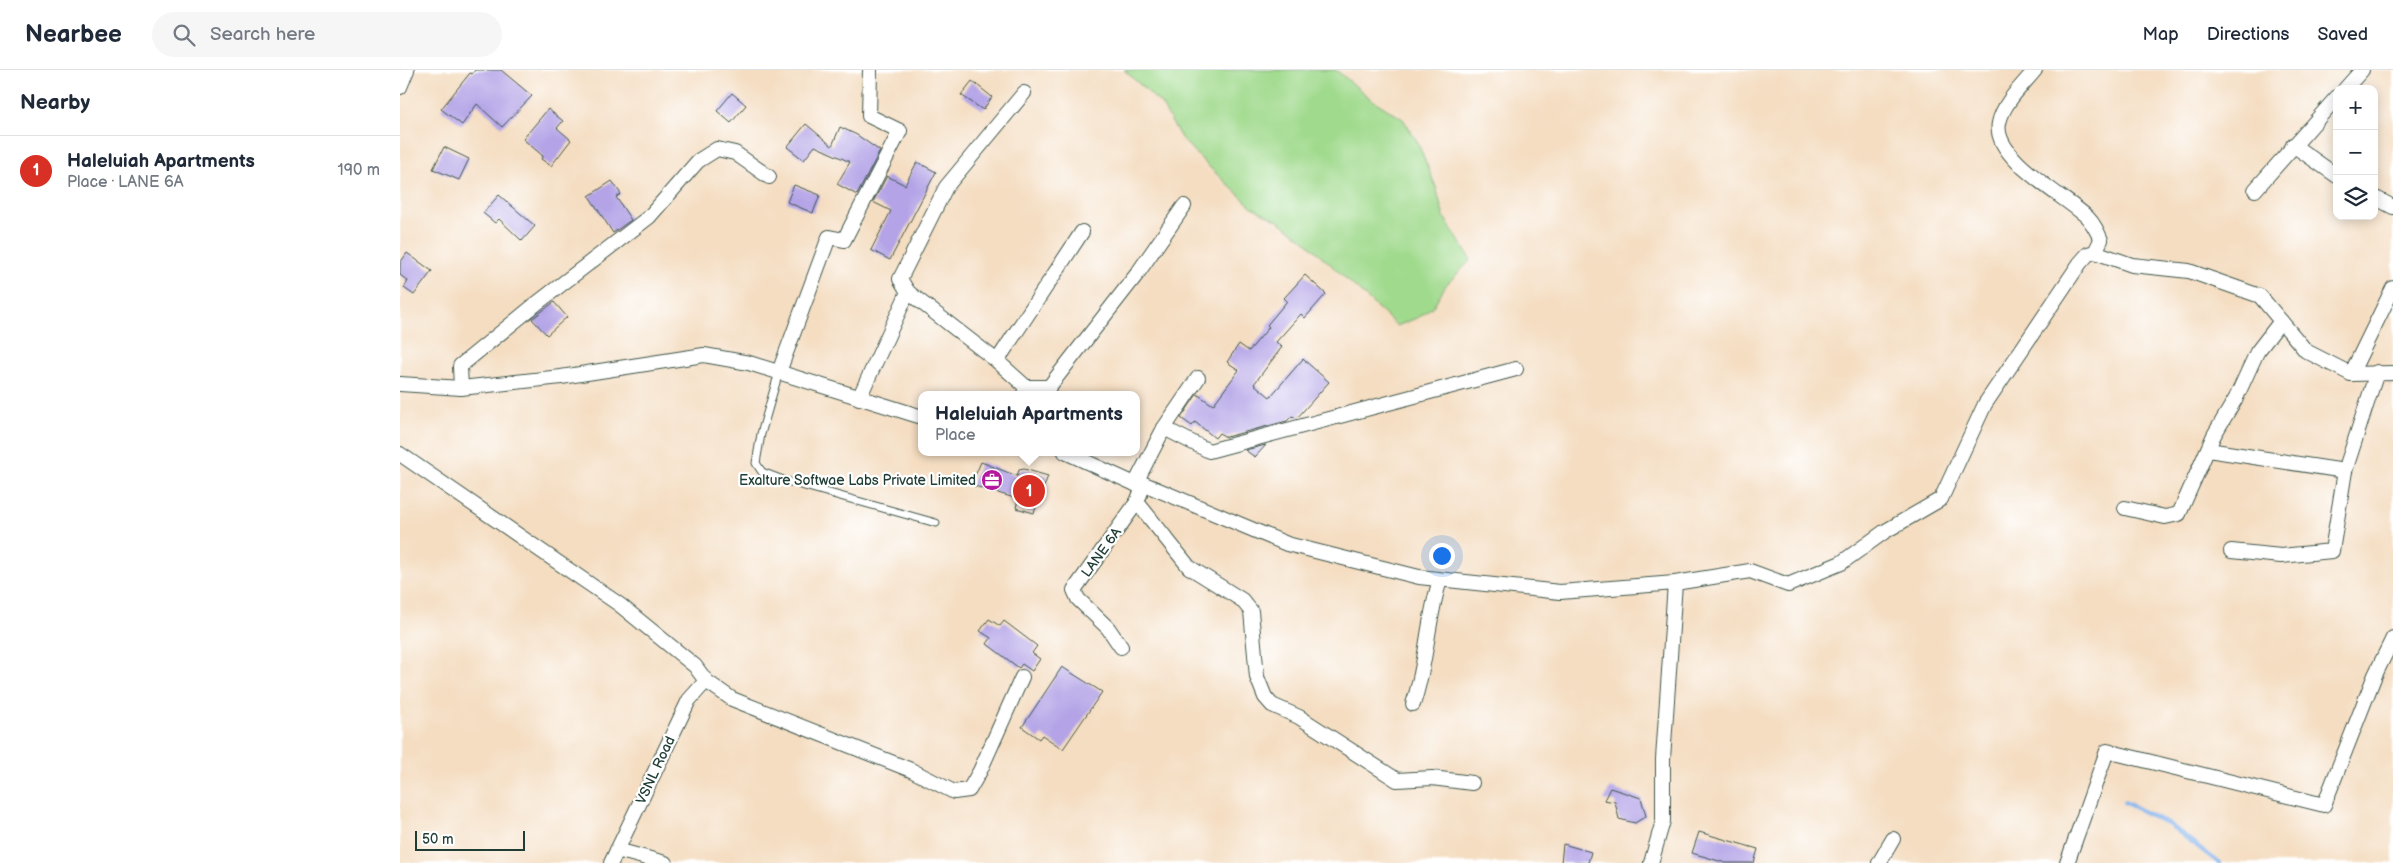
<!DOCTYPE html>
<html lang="en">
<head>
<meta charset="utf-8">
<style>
	body { margin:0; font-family:"Balsamiq Sans",sans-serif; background:#f6f6f7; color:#1f2937 }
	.controls { position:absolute; right:15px; top:15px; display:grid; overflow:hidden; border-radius:10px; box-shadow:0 2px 12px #0003 }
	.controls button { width:45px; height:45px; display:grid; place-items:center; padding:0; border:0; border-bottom:1px solid #e0e1e3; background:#fff; color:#1f2937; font:25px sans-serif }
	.scale { position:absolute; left:15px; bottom:12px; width:110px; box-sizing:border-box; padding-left:5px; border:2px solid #1f3d34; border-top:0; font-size:14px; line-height:18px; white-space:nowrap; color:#1f3d34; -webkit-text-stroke:4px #fff; paint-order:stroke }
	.you { position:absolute; left:1041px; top:485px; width:18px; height:18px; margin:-12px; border:4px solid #fff; border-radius:50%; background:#1a73e8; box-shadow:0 0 0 8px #1a73e833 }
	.badge { display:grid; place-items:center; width:32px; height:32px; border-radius:50%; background:#d93025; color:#fff; font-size:16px; font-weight:700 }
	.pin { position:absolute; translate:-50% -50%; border:2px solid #fff; box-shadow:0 1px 5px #0006 }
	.popup { position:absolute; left:518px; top:321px; width:222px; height:65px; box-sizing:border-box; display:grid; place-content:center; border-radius:10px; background:#fff; filter:drop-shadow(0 1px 4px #0005); font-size:16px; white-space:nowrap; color:#747a83 }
	.popup b { font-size:19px; color:#1f2937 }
	.popup::after { content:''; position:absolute; left:50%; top:100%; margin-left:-10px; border:10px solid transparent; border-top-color:#fff }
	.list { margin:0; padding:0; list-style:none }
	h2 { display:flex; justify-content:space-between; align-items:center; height:65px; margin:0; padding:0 20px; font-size:21px }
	h2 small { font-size:16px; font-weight:400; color:#747a83 }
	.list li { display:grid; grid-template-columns:32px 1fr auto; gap:15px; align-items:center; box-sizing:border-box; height:70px; padding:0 20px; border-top:1px solid #e0e1e3 }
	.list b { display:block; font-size:19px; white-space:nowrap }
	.list p { margin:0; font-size:16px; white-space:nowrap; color:#747a83 }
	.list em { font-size:16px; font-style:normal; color:#747a83 }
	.icon { flex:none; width:28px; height:28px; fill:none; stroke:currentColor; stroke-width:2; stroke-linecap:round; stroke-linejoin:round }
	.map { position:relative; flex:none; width:1993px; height:793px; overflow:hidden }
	header { display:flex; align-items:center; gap:30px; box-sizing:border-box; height:70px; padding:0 25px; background:#fff; border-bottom:1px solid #e0e1e3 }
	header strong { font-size:24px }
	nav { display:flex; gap:28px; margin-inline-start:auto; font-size:18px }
	.search { width:350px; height:45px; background:#f6f6f7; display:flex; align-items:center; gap:12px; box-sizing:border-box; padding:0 18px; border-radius:28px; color:#747a83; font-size:19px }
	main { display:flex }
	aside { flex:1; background:#fff }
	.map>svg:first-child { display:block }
</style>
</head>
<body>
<header>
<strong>Nearbee</strong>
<div class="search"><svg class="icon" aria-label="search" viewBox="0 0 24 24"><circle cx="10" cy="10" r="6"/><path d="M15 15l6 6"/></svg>Search here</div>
<nav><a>Map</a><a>Directions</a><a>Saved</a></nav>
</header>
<main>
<aside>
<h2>Nearby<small></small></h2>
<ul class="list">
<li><span class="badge">1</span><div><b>Haleluiah Apartments</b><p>Place · LANE 6A</p></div><em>190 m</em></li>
</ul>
</aside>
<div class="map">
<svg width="1993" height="793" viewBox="0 0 1993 793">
	<rect width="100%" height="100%" fill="#fff"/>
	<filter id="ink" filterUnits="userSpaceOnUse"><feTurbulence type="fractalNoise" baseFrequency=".02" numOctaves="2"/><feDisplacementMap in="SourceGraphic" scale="10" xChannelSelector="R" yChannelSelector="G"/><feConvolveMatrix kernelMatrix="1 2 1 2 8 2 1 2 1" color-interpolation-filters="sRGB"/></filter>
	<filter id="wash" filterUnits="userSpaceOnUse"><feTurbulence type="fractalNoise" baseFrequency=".0096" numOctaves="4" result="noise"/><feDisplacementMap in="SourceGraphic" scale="20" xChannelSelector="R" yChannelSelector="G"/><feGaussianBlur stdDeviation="1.12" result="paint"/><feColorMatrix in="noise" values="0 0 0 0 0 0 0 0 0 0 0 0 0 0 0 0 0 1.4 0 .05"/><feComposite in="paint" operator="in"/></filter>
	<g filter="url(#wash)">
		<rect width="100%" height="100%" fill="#f4ddc1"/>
		<path fill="#a0da8d" stroke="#608c60" d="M 724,0 L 936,0 L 971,29 L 1003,49 L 1017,71 L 1036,117 L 1044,147 L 1071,190 L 1046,215 L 1033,236 L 1019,247 L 997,256 L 903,169 L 878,151 L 852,137 L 805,93 L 781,68 L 761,34 Z"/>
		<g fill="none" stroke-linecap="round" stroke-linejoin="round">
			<path stroke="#7fb1eb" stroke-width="4.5" d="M 1724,732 L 1770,755 L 1819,793"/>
		</g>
		<g id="blocks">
			<g fill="#b4a4e7">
				<path d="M 75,0 L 101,0 L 132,26 L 102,57 L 77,34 L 62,55 L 41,39 L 70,3 L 72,4 Z"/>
				<path d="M 572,11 L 592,27 L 583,40 L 561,25 Z"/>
				<path d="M 332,23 L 346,35 L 331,53 L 317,41 Z"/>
				<path d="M 148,39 L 163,51 L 157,58 L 171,70 L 151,96 L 141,89 L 143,86 L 123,69 Z"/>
				<path d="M 406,54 L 432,76 L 440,57 L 457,65 L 480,81 L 457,125 L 437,114 L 450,92 L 415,76 L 404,90 L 387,77 Z"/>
				<path d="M 44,77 L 69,89 L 59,110 L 33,99 Z"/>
				<path d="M 517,92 L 536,102 L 490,190 L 471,180 L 491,141 L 473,132 L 487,106 L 505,115 Z"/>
				<path d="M 212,111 L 221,124 L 216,127 L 231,150 L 213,163 L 189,126 Z"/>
				<path d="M 394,115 L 420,125 L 413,143 L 387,132 Z"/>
				<path d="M 99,125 L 135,156 L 122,171 L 99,149 L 95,153 L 83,143 Z"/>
				<path d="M 7,183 L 32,201 L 14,225 L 4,218 L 8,211 L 0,205 L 0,193 Z"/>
				<path d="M 905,205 L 926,224 L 905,248 L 901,244 L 876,272 L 882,277 L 854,314 L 870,327 L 903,289 L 929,312 L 897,348 L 892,346 L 887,351 L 826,367 L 819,363 L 815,368 L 795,352 L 792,356 L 781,348 L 797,324 L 813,335 L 839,300 L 827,292 L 839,274 L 849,281 L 869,257 L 867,255 L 887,231 L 884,228 Z"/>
				<path d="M 154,232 L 167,247 L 147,265 L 132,249 Z"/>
				<path d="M 866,375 L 855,387 L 845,380 Z"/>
				<path d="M 581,392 L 617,406 L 619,400 L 624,399 L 648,406 L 634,443 L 616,438 L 618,429 L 571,415 Z"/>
				<path d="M 589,549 L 600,556 L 604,551 L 637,576 L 632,583 L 640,589 L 632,601 L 622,594 L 619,598 L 587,574 L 591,568 L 580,561 Z"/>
				<path d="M 662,597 L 702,622 L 663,679 L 642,665 L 639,669 L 622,657 Z"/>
				<path d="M 1210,718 L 1241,728 L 1246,746 L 1235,753 L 1219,749 L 1215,732 L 1204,730 Z"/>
				<path d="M 1299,762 L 1358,779 L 1354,793 L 1326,793 L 1292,783 Z"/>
				<path d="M 1163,774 L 1191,782 L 1188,793 L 1161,793 Z"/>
			</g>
		</g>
	</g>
	<g filter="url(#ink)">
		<use href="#blocks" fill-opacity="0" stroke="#3f5549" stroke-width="1"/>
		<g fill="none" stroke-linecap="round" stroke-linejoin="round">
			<g stroke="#3f5549" stroke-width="9">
				<path id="service" d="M 379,302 L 361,364 L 356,393 L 362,402 L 383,410 L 536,453"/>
			</g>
			<g stroke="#3f5549" stroke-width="16">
				<g id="minor">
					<path d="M 1635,0 C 1622,16 1603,33 1599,53 C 1592,88 1665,126 1687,147 C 1694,154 1697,161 1701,170 L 1695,182"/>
					<path d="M 0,17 L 7,0"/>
					<path d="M 1945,19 L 1962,0"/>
					<path d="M 1893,75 L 1937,106"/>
					<path d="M 1855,120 L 1937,27"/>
					<path d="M 1974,127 L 1993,137"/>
					<path d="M 508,222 L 597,291"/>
					<path d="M 379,302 L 429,167 L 444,170 L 500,61 L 469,46 L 470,0"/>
					<path d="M 1951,304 L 1993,218"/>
					<path d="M 0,314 L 61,318 L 161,307 L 304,285 L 349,293 L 522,347"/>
					<path d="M 626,317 L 649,317 L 737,204 L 784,136"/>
					<path d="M 61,318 L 60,296 L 136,234 L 249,147 L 298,91 L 317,79 L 335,83 L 369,107"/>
					<path d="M 624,324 L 626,317 L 597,291 L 682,162"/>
					<path d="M 459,328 L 508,222 L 500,209 L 546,117 L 624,23"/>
					<path d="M 764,358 L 809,381 L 1116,299"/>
					<path d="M 1808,380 L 1945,401"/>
					<path d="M 665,382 L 735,414 L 744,414 L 887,474 L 1019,507 L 1160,522 L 1275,513 L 1350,501 L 1388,515 L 1441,493 L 1484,462 L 1541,429 L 1585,334 L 1680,193 L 1688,184 L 1695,182 L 1732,195 L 1789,201 L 1860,226 L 1906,281 L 1951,304 L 1993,303"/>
					<path d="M 0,384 L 220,535 L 295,596 L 306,611 L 332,629 L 511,700 L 554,722 L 569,720 L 580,701 L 622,607"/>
					<path d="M 735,414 L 764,358 L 798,308"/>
					<path d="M 744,414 L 737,432 L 789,497 L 842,530 L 851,541 L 857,607 L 865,627 L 872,635 L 899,647 L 997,710 L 1032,708 L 1072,713"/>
					<path d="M 1725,438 L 1765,447 L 1779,444 L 1814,365 L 1836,328 L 1857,282 L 1881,251"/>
					<path d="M 1831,481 L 1881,486 L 1932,481 L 1945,401 L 1977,302"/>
					<path d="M 721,577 L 708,558 L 678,529 L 674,520 L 737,432"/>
					<path d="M 1013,634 C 1027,594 1027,550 1040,510"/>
					<path d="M 217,780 L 265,793"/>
					<path d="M 211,793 L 289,630 L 306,611"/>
					<path d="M 1251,793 L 1263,751 L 1263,689 L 1275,513"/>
					<path d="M 1479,793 L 1493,769"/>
					<path d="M 1667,793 L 1707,681 L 1924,735 L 1975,605 L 1993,568"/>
				</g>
			</g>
			<use href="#service" stroke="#fff" stroke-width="7"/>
			<use href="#minor" stroke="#fff" stroke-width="14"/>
		</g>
	</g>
	<defs>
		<g id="office-disc" transform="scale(1.125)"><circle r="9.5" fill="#b5179e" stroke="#fff"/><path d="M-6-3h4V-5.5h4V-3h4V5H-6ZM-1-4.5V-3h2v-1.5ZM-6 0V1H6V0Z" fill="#fff"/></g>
	</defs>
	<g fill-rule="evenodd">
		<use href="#office-disc" x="592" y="410"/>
	</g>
	<g text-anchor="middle" stroke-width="4.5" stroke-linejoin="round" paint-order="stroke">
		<g font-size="14" fill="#1f3d34" stroke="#fff" text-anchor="end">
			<text x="576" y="415">Exalture Softwae Labs Private Limited</text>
		</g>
		<g font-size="14" fill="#1f3d34" stroke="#fff">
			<text transform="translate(701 482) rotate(-54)" y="5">LANE 6A</text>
			<text transform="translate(255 700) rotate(-65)" y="5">VSNL Road</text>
		</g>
	</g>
</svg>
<div class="controls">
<button>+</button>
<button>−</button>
<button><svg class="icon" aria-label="layers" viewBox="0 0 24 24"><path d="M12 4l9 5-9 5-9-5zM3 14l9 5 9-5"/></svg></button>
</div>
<div class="scale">50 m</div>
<div class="you"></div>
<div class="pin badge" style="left:629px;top:421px">1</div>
<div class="popup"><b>Haleluiah Apartments</b>Place</div>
</div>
</main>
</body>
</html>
